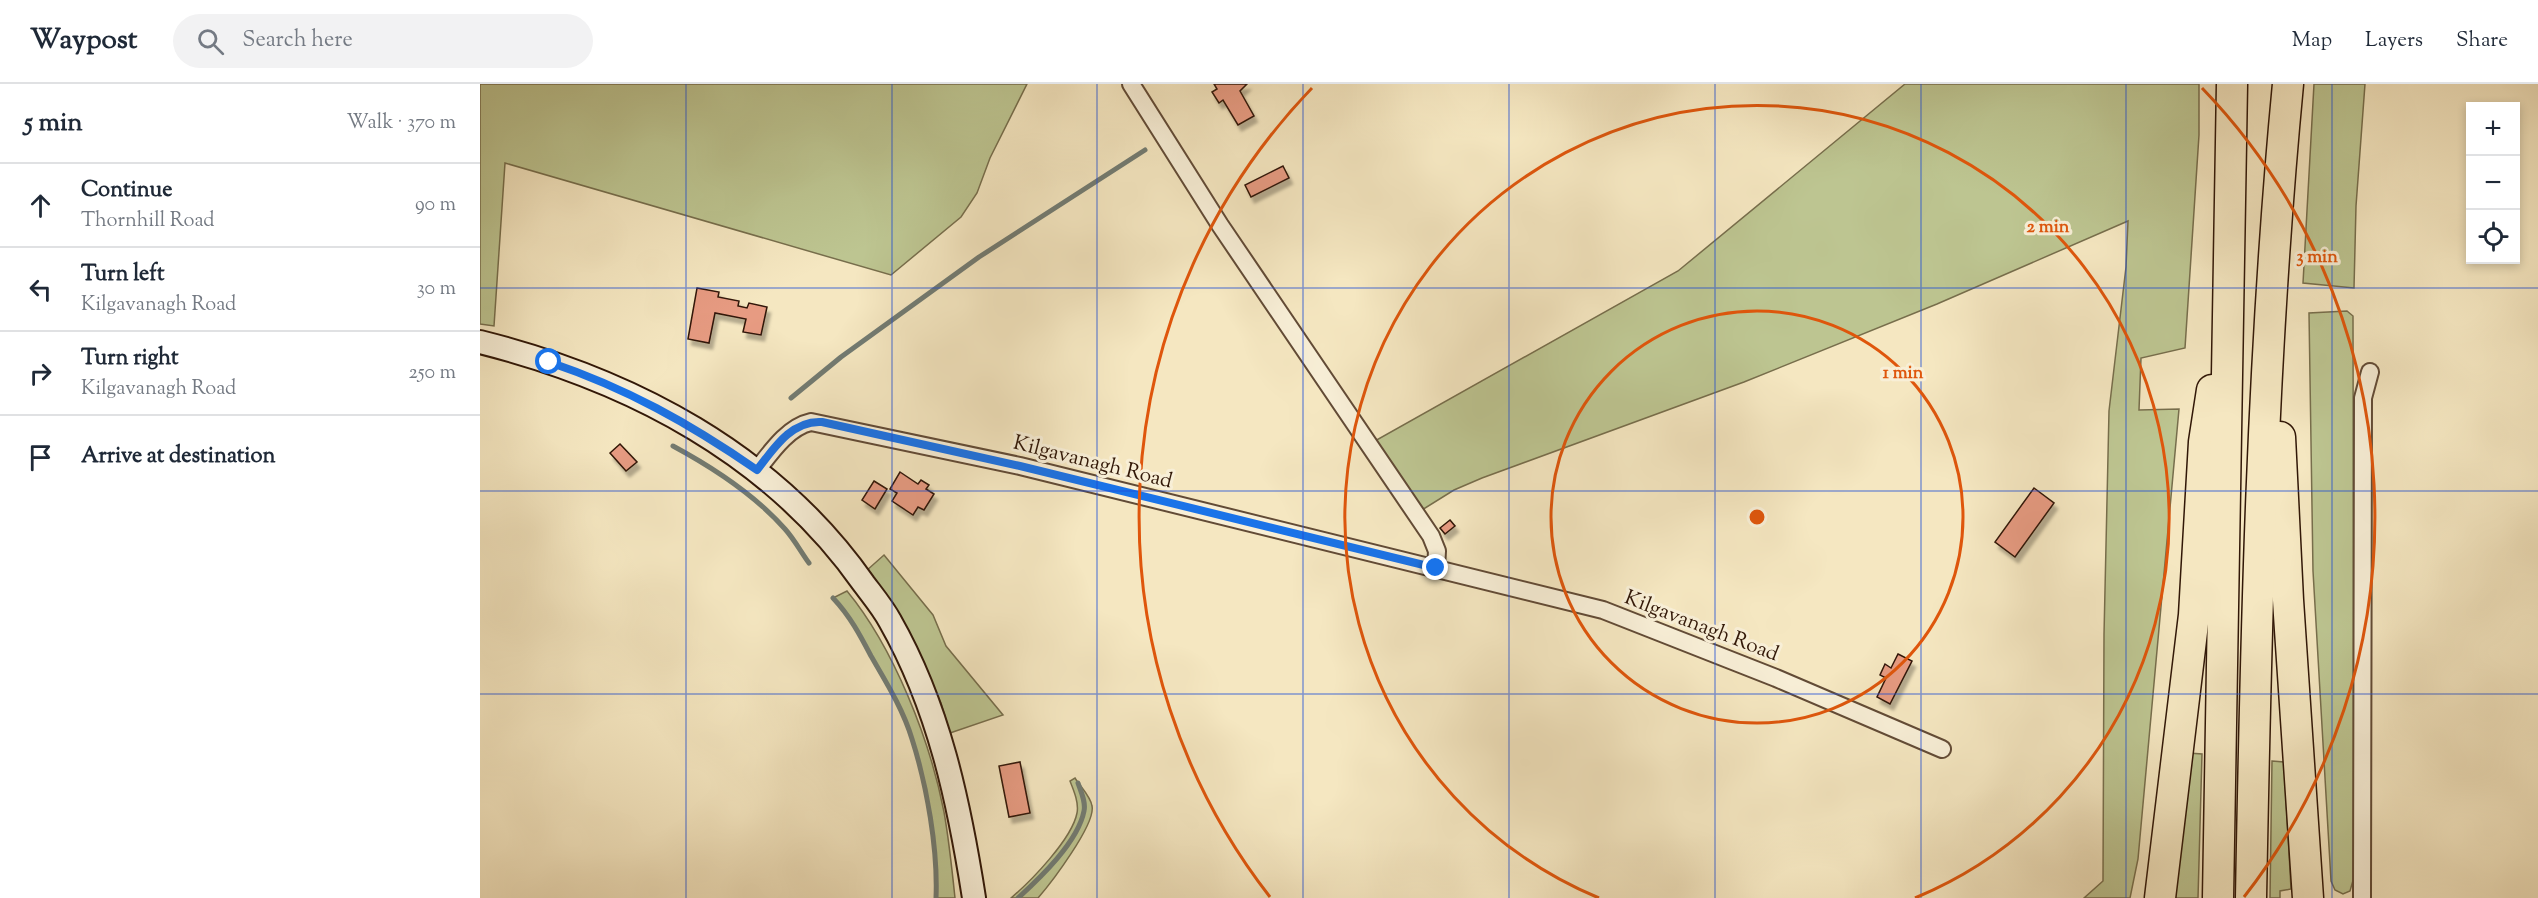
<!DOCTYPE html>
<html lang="en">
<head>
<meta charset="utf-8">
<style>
	body { margin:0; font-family:"Sorts Mill Goudy",serif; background:#f2f2f3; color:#1f2937 }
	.controls { position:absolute; right:18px; top:18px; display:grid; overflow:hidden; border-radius:0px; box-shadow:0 3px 9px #0003 }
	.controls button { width:54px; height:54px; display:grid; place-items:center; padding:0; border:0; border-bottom:2px solid #e0e1e3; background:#fff; color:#1f2937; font:30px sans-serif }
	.stop { position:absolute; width:18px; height:18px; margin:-14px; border:4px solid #1a73e8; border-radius:50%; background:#fff }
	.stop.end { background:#1a73e8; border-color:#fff; box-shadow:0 2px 6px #0008 }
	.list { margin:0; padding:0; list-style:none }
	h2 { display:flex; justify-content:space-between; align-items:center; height:78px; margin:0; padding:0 24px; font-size:26px }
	h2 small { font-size:20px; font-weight:400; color:#747a83 }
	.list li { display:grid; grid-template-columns:39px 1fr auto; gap:18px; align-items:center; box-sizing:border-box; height:84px; padding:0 24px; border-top:2px solid #e0e1e3 }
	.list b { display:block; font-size:22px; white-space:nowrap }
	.list p { margin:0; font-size:20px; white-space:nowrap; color:#747a83 }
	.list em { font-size:20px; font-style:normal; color:#747a83 }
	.icon { flex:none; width:33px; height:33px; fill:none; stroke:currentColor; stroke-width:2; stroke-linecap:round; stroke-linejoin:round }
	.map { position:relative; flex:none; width:2058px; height:814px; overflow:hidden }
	header { display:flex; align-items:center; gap:36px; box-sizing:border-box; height:84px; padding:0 30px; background:#fff; border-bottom:2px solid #e0e1e3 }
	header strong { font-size:28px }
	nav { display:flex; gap:33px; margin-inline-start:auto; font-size:21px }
	.search { width:420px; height:54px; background:#f2f2f3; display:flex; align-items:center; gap:15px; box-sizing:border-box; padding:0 21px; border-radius:33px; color:#747a83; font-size:22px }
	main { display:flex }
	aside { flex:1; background:#fff }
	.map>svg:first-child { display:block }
</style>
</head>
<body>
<header>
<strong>Waypost</strong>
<div class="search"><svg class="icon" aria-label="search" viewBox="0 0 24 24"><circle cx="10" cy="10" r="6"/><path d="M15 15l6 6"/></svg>Search here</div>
<nav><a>Map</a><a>Layers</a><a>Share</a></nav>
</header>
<main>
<aside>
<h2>5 min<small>Walk · 370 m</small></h2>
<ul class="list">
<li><svg class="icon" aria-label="ahead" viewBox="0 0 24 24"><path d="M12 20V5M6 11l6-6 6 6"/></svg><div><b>Continue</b><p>Thornhill Road</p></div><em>90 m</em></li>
<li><svg class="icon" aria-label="left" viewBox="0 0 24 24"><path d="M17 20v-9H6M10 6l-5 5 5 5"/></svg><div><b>Turn left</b><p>Kilgavanagh Road</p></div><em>30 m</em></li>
<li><svg class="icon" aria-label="right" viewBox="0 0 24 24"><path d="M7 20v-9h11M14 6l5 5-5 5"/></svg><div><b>Turn right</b><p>Kilgavanagh Road</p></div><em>250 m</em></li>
<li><svg class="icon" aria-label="arrive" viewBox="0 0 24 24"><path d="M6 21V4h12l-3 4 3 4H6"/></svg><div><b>Arrive at destination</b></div></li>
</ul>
</aside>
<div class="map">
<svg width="2058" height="814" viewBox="0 0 2058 814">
	<defs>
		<filter id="shadow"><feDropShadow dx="3.5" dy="6" stdDeviation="1.5" flood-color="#0004"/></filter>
	</defs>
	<rect width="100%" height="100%" fill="#f5e7c1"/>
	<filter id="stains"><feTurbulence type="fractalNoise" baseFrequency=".00333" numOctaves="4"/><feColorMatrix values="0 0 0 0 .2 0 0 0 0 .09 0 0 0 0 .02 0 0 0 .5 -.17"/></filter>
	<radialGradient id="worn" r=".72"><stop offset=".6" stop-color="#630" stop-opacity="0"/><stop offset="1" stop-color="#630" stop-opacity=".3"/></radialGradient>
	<g fill="#bdc591" stroke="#776e4c" stroke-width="1.5">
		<path d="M 0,0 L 547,0 L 510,74 L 497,109 L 481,133 L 411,191 L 25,79 L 14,242 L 0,240 Z"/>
		<path d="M 1425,0 L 1719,0 L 1719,51 L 1705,264 L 1661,274 L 1659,326 L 1699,325 L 1658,775 L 1650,814 L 1604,814 L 1623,797 L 1624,551 L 1629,327 L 1646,183 L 1648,137 L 1457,220 L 1264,298 L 1002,394 L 974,406 L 942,426 L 893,358 L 1198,187 Z"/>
		<path d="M 1834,0 L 1885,0 L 1876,122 L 1874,204 L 1823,199 Z"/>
		<path d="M 1867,227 L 1873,232 L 1874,793 L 1870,807 L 1863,810 L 1855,806 L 1851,797 L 1833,487 L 1829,229 Z"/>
		<path d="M 404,471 L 453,531 L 466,562 L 523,631 L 470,649 L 461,619 L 427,547 L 386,487 Z"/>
		<path d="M 367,507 C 414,564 450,656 464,728 C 469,756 472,785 475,814 L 456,814 C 458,765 447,702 432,655 C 423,625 406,598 391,572 C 380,551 370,532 353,514 Z"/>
		<path d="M 1708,669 L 1722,670 L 1718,814 L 1692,814 Z"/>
		<path d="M 1792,677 L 1804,678 L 1811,805 L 1800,807 L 1800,814 L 1790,814 Z"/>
		<path d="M 595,694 C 600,702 611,713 612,722 C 616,740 571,799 558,814 L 531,814 C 551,797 592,755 597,729 C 599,719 594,707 590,697 Z"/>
	</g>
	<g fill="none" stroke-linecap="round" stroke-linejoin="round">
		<g stroke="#727b72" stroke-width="5">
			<path d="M 311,314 L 361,273 L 499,173 L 665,66"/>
			<path d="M 193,362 C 232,383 275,411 305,445 C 314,455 321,468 329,479"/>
			<path d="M 353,514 C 370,532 380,551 391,572 C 406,598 423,625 432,655 C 447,702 458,765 456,814"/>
			<path d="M 538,814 C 560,794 598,758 604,727 C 606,718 601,708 598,699"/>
		</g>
	</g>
	<g fill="#e79b82" stroke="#311707" stroke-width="1.5" filter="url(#shadow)">
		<path d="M 734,0 L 767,0 L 760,7 L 774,32 L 758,41 L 743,16 L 739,19 L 732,8 L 737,5 Z"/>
		<path d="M 803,82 L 809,94 L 771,113 L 765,101 Z"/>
		<path d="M 217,204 L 239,208 L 238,213 L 259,217 L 258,222 L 267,224 L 269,219 L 287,223 L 281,251 L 263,248 L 266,235 L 235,229 L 229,259 L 208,255 Z"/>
		<path d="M 140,360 L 157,378 L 146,387 L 130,369 Z"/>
		<path d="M 420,388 L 438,400 L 441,396 L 449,401 L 446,405 L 454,410 L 444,426 L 438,423 L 433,431 L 412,417 L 417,409 L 410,405 Z"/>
		<path d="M 394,397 L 407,405 L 395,425 L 382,416 Z"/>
		<path d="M 1554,404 L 1574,419 L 1535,473 L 1515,458 Z"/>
		<path d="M 970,436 L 975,442 L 965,450 L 960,444 Z"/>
		<path d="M 1418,570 L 1432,577 L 1410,620 L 1397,613 L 1406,594 L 1400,591 L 1405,580 L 1411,584 Z"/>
		<path d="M 540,678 L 550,729 L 529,733 L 519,682 Z"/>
	</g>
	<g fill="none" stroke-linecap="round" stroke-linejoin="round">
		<g stroke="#624b36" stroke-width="20">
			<g id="street">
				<path d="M 651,0 L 740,141 L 951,452 L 957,467 L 956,484"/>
				<path d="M 277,386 C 291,368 308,343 331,338 L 540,382 L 1123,526 L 1296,594 L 1462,665"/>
				<path d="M 1882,814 L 1883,314 L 1890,288"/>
			</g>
		</g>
		<g stroke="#311707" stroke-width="26">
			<path id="secondary" d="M 0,258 C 151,296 293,370 384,500 C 393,512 403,524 410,537 C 459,623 479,718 494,814"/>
		</g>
		<g stroke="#311707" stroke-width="33">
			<g id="highway">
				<path d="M 1800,353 L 1808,516 L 1828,814"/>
				<path d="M 1680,814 L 1714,531 L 1724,358 L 1732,306"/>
				<path d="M 1738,814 L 1752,0"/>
				<path d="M 1771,814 C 1776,542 1782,271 1808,0"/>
			</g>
		</g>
		<use href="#street" stroke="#f8efd7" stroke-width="16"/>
		<use href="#secondary" stroke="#f8efd7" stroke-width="22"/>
		<use href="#highway" stroke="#f5e7c1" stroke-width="30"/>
	</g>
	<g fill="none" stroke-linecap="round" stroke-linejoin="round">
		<path stroke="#1a73e8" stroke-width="8" d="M 69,278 C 146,304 209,339 277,386 C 294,364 312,336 342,338 L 540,382 L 956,484"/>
	</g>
	<path fill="none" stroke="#1d4ed8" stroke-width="1.5" stroke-opacity="0.55" d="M 206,0 L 206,814M 412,0 L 412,814M 617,0 L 617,814M 823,0 L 823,814M 1029,0 L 1029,814M 1235,0 L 1235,814M 1441,0 L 1441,814M 1646,0 L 1646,814M 1852,0 L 1852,814M 0,204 L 2058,204M 0,407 L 2058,407M 0,610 L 2058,610"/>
	<g fill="none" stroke="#df560c" stroke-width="3">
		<circle cx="1277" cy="433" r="206"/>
		<path d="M1119 814A412 412 0 1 1 1435 814"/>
		<path d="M790 813A618 618 0 0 1 832 4M1722 4A618 618 0 0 1 1764 813"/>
	</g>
	<g text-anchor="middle" stroke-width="6" stroke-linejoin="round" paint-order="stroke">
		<g font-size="21" fill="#311707" stroke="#f8efd7">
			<text transform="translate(613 377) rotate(14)" y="7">Kilgavanagh Road</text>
			<text transform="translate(1222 541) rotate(21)" y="7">Kilgavanagh Road</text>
		</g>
	</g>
	<circle cx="1277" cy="433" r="9" fill="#df560c" stroke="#f8efd7" stroke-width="3"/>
	<g font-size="18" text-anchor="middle" font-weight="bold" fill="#df560c" stroke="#f8efd7" stroke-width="6" stroke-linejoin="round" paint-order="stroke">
		<text x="1568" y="148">2 min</text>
		<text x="1837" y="178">3 min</text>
		<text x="1423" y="294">1 min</text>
	</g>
	<rect width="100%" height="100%" filter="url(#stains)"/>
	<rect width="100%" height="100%" fill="url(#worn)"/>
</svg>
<div class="controls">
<button>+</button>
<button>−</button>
<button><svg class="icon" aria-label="locate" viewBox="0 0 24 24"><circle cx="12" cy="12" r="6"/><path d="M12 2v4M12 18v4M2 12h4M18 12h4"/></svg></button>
</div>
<div class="stop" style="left:69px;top:278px"></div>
<div class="stop end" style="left:956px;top:484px"></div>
</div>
</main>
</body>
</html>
